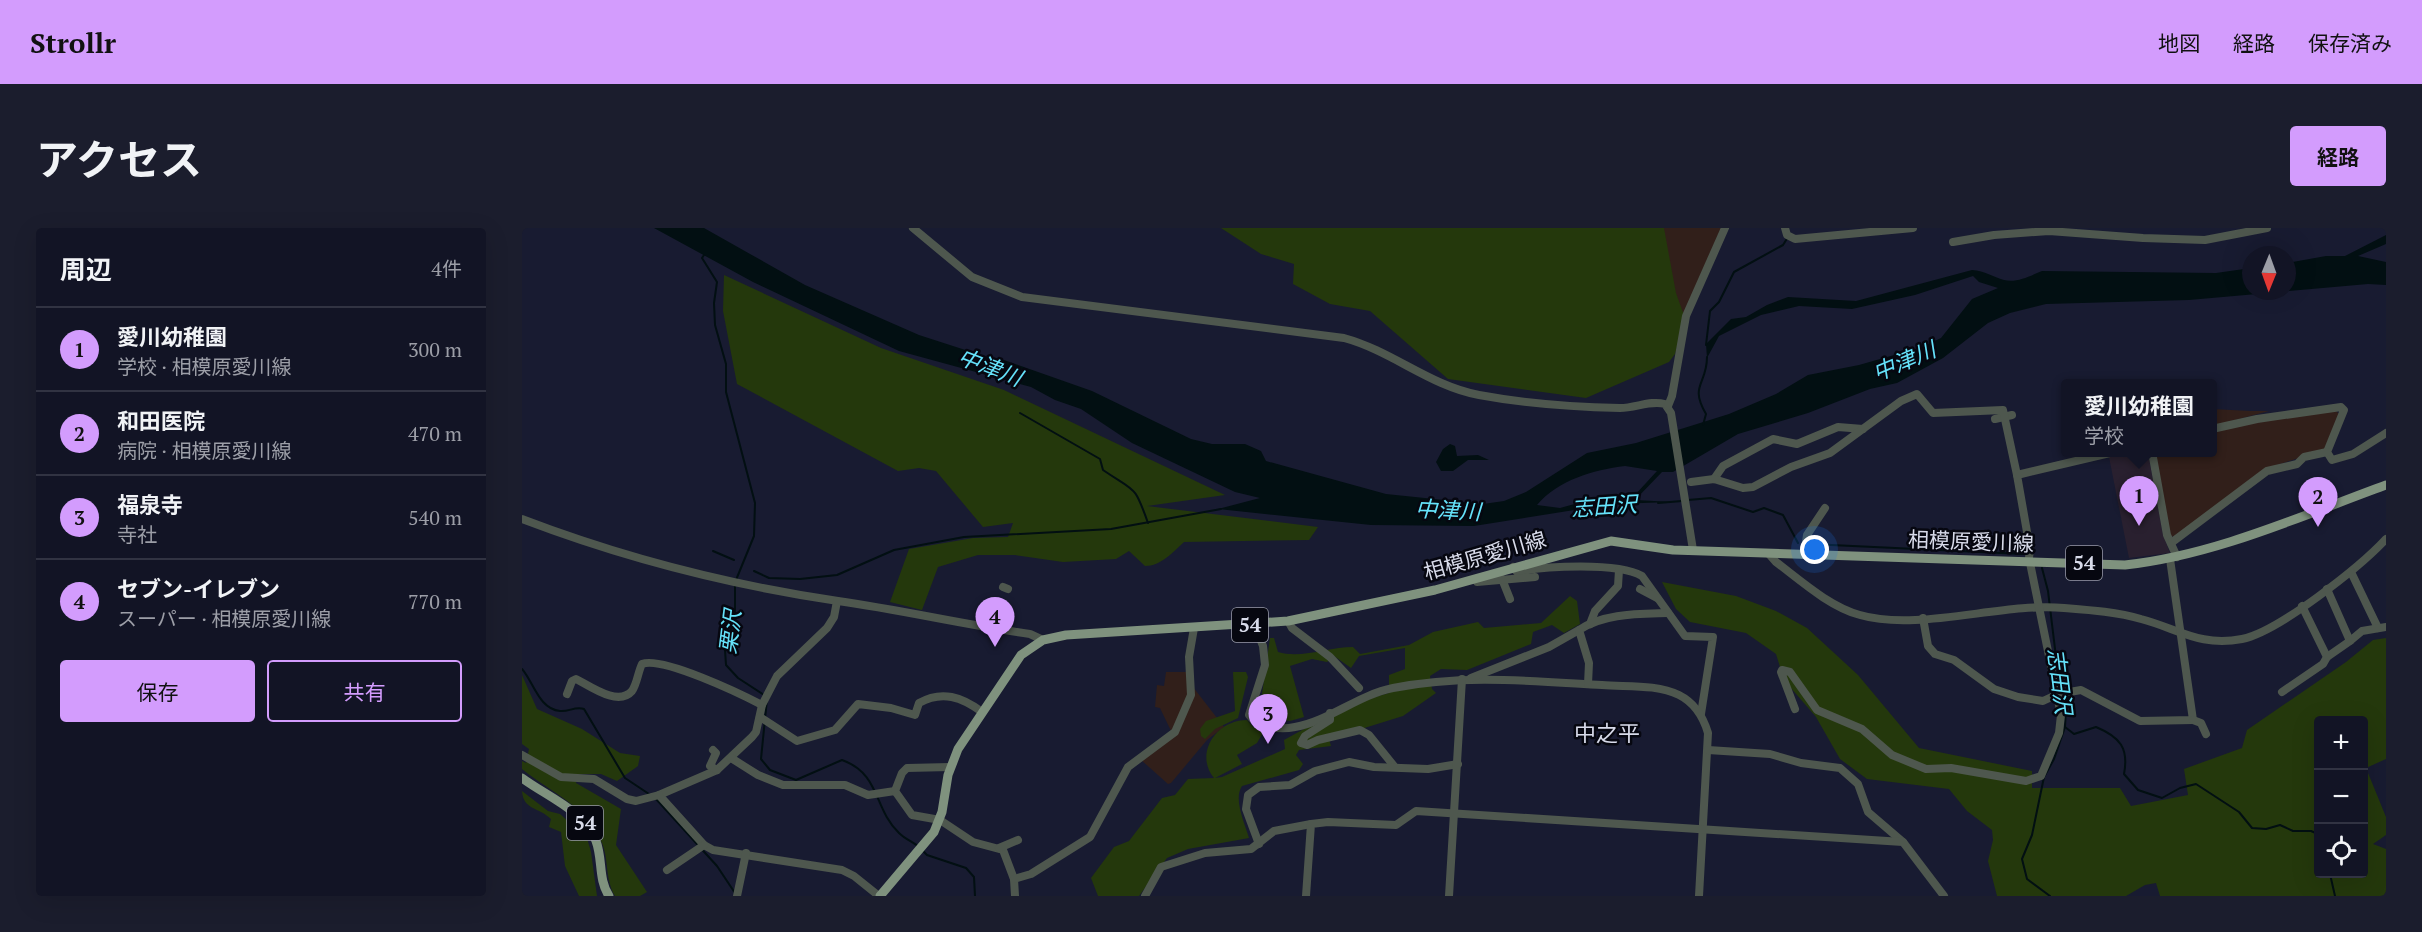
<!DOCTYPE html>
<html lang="ja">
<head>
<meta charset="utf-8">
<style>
	body { margin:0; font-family:"PT Serif","Noto Sans JP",serif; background:#1b1d2d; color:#f1f3f6 }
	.controls { position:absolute; right:18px; bottom:18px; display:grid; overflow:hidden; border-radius:6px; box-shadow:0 6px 24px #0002 }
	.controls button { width:54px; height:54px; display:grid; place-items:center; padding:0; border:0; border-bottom:2px solid #313342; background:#121425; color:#f1f3f6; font:30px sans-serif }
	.compass { position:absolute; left:1720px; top:18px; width:54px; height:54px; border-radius:50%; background:#121425; box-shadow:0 6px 24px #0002; rotate:181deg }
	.you { position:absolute; left:1293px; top:322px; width:21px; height:21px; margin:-15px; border:4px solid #fff; border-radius:50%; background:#1a73e8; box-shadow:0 0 0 9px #1a73e833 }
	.badge { display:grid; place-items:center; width:39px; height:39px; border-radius:50%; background:#d39cfd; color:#111; font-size:20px; font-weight:700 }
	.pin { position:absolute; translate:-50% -50px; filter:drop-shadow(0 2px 3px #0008) }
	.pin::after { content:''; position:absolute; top:32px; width:21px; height:18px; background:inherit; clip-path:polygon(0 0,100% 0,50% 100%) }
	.popup { position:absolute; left:1539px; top:151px; width:156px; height:78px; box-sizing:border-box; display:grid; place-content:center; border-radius:6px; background:#121425; filter:drop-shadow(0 2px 4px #0005); font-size:20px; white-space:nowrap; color:#9c9ea7 }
	.popup b { font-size:22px; color:#f1f3f6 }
	.popup::after { content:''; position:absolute; left:50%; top:100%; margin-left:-12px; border:12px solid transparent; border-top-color:#121425 }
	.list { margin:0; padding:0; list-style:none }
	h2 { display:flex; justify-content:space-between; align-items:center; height:78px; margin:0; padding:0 24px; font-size:26px }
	h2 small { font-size:20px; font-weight:400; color:#9c9ea7 }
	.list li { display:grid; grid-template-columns:39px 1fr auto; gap:18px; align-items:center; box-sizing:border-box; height:84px; padding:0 24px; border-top:2px solid #313342 }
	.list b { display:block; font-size:22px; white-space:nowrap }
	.list p { margin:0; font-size:20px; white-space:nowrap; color:#9c9ea7 }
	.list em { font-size:20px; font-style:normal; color:#9c9ea7 }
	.actions { display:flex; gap:12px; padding:18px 24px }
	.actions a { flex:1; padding:14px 0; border:2px solid #d39cfd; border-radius:6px; text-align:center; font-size:21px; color:#d39cfd }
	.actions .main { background:#d39cfd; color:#111 }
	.icon { flex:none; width:33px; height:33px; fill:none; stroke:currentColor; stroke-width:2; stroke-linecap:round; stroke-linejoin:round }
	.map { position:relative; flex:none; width:1864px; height:668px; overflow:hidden; border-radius:6px }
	header { display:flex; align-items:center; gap:36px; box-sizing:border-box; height:84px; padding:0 30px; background:#d39cfd; color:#111 }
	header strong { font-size:28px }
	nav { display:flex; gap:33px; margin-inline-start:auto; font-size:21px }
	.intro { display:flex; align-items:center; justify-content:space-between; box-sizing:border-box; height:144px; padding:0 36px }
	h1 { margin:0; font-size:42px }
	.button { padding:15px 27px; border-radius:6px; background:#d39cfd; color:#111; font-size:21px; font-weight:700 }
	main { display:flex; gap:36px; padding:0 36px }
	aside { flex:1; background:#121425; border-radius:6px; box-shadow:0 6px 24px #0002 }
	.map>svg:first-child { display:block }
</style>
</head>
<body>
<header>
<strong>Strollr</strong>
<nav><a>地図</a><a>経路</a><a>保存済み</a></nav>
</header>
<div class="intro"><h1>アクセス</h1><a class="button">経路</a></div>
<main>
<aside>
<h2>周辺<small>4件</small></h2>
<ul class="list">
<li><span class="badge">1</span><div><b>愛川幼稚園</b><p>学校 · 相模原愛川線</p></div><em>300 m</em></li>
<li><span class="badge">2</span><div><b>和田医院</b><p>病院 · 相模原愛川線</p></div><em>470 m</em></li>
<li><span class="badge">3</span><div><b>福泉寺</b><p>寺社</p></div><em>540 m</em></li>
<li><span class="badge">4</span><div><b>セブン-イレブン</b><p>スーパー · 相模原愛川線</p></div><em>770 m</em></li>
</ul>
<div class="actions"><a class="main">保存</a><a>共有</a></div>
</aside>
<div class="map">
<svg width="1864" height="668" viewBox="0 0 1864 668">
	<rect width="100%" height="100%" fill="#181b31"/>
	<g fill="#311f1a">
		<path d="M 1131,0 L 1199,0 L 1156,100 Z"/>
		<path d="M 1690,181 L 1729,183 L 1747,183 L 1691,198 Z"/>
		<path d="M 1813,182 L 1817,186 L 1803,222 L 1745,240 L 1653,309 L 1648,308 L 1632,225 L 1690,224 L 1691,204 L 1741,192 Z"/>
		<path d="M 644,444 L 667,444 L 667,468 L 650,505 L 638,480 L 633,479 L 635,457 L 642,458 Z"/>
		<path d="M 671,459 L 702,499 L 685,512 L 649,555 L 646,556 L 618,531 L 650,510 Z"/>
	</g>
	<path fill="#29202f" d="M 1606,225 L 1626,225 L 1641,307 L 1648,325 L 1607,330 L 1587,229 Z"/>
	<g fill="#24380c" fill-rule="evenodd">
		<path d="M 699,0 L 1142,0 L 1154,65 L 1163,90 L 1153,126 L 1147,134 L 1064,170 L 926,151 L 848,83 L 808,76 L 771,56 L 772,36 L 739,26 Z"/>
		<path d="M 202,47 L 359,120 L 482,162 L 703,267 L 625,278 L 796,299 L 787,312 L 662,314 C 651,324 639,338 623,338 L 607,323 L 594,331 L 541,334 L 493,327 L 456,327 L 416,339 L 400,382 L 368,374 L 387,321 L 451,310 L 486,309 L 491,295 L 461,299 L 414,243 L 397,240 L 376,243 L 215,156 L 201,83 Z"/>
		<path d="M 1140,354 L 1214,368 L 1254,383 L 1285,400 L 1336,447 L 1397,520 L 1510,543 L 1510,560 L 1598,560 L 1609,578 L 1666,567 L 1662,541 L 1720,520 L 1725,502 L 1824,434 L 1851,412 L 1864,410 L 1864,531 L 1844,540 L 1864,589 L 1864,607 L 1851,616 L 1864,621 L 1864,668 L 1638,668 L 1634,655 L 1623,657 L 1604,668 L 1475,668 L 1466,633 L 1471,612 L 1470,602 L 1445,583 L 1427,561 L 1345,551 L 1318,531 L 1294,489 L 1262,452 L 1254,426 L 1224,405 L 1168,394 L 1154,381 ZM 1796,493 L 1842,493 L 1842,646 L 1796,646 Z"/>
		<path d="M 1048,368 L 1055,373 L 1058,396 L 1042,405 L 1030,397 L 1011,404 L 1009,416 L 945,442 L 919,441 L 908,448 L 910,461 L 914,465 L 881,488 L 807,511 L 809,518 L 777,522 L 774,527 L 781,536 L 777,542 L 720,558 C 711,571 723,596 727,610 L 666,621 L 645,630 L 617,668 L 576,668 L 569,650 L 592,619 L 607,613 L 640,570 L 653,567 L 666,551 L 692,550 C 672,526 694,492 725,492 L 731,499 L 742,503 L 735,515 L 715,527 L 720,536 L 693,550 L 700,549 L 763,521 L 762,512 C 796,493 830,475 867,465 L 867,447 L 883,441 L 883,420 L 837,428 L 829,440 L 812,428 L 805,434 L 790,431 L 768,438 L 782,489 L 768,493 L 754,491 L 740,466 L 748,410 L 752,410 L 756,424 C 779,431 807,419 831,419 L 838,426 L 887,417 L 911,404 L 956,394 L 962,400 L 1019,395 Z"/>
		<path d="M 711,444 L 724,444 L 726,449 L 716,490 L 693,501 L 683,511 L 679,508 L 678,501 L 684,493 L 713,483 Z"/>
		<path d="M 0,447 L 15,481 L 60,501 L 98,525 L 118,528 L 116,538 L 95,553 L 79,546 L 55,546 L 54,555 L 99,581 L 94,617 L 125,664 L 118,668 L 93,668 C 83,652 87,632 80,615 C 65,578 28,564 0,541 L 0,533 L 4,535 L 7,521 L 0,516 Z"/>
		<path d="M 0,563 L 26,583 L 38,586 L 65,610 L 69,624 L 75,668 L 57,668 L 43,638 L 39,604 L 27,599 L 29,591 C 17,579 1,582 0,563 Z"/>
	</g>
	<g fill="#020f12" fill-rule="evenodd">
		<path d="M 132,0 L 182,0 L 283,57 L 397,107 L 465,129 L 482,132 L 570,163 L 669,211 L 690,216 L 723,216 L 739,223 L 744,233 L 864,266 L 961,276 L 982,273 L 1004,264 L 1065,225 L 1114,215 L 1207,186 L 1254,166 L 1286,147 L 1337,137 L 1400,119 L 1419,110 L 1450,71 L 1476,60 L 1457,54 L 1451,48 L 1393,67 L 1330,81 L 1277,78 L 1239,87 L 1197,108 L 1185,130 L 1184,116 L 1209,91 L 1224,89 L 1245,77 L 1266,69 L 1334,73 L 1450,42 C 1463,43 1471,49 1482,52 C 1495,55 1508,48 1520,43 L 1694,45 L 1729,40 L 1729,63 L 1765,63 L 1765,35 L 1804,28 L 1823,28 L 1864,7 L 1864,16 L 1836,28 L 1864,34 L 1864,57 L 1846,56 L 1667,72 L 1524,76 L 1488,85 L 1466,95 L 1421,130 L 1375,155 L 1348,161 L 1286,185 L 1216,206 L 1151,244 L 1140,244 L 1113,272 L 1151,274 L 1090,276 L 952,298 L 849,297 L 696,281 L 738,270 L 713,264 L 610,215 L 559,181 L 533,172 L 509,159 L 377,123 L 231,54 ZM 1103,238 L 1135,243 L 1112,268 L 1085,267 L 1038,280 L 1015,277 C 1036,252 1071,242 1103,238 Z"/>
		<path d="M 928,216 L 933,218 L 935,228 L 956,227 L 967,232 L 946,232 L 931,243 L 919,243 L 914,234 L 921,221 Z"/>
	</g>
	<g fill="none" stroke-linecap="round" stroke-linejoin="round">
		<g stroke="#020f12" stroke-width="2">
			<path d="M 182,27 L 180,30 L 195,54 L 192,75 L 193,97 L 204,136 L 204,164 L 233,275 L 232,308 L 214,352"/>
			<path d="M 1184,117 L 1188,83 L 1197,74 L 1212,44 L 1261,17 L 1266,9"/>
			<path d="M 498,185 L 578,231 L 581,242 C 613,264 612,255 626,295"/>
			<path d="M 1181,197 L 1184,186 C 1167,157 1185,157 1185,129"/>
			<path d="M 1166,272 L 1189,270 L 1231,284 L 1242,280 L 1261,287 L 1276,315"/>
			<path d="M 1136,275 L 1160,273"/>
			<path d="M 1288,316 L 1501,326"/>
			<path d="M 191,323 L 212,332"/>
			<path d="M 1520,340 L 1526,363 L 1537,454 L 1544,479 L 1543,499 L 1532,531 L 1522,549 L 1510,607 L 1500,631 L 1505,651 L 1528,668"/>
			<path d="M 232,343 L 247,350 L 278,351 L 315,347 L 372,322 L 442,309 L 589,301 L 699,281"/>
			<path d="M 213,358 L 213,386 L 203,422 L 204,437 L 216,450 L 242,467"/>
			<path d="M 0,441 C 12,455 17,481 38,483 C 47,484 53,478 62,481 L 103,550 L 130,568"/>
			<path d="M 245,471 L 239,531 L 248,542 L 274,552 L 320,532 C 359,546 351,580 377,605 C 383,611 391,614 397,619"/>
			<path d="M 1543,499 L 1552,506 L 1574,499 C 1598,509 1607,520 1602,546 L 1616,562 L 1640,570 L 1658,560 L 1674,556 L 1717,584 L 1730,600 L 1744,601 L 1758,597 L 1771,603 L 1789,603 L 1796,606"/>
			<path d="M 134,571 L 195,638 L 213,665"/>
			<path d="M 401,623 L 405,627 L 444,640 L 452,649 L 453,668"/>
			<path d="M 1808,646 L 1813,668"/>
		</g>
		<g stroke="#4e574e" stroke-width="8">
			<path d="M 391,0 L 450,49 L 500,69 L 822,110 C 870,123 908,158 957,167 C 1000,175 1053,179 1098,180 C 1114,180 1128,172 1143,176 L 1149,185 L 1171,322"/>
			<path d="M 1263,0 L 1265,7 L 1273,11 L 1391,0"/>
			<path d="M 1431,14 L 1472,7 L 1527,3 L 1621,10 L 1683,12 L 1745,0"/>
			<path d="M 1146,178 L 1150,168 L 1164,88 L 1203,0"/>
			<path d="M 1473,191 L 1490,187"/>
			<path d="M 1690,201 L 1735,191 L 1819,179 L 1822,182 L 1805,224 L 1810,232 L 1831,226 L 1864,205"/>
			<path d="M 1630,224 L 1645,307 L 1655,329"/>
			<path d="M 1192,251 L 1201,238 L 1251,211 L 1275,216 L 1316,199 L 1341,201"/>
			<path d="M 1169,254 L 1192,251 L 1221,260 L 1231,259 L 1269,239 L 1308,225 L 1379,173 L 1395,166 L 1411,185 L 1481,182 L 1495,247"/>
			<path d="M 0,291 C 102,330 208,357 316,373 C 380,382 444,397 508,406 L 521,412"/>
			<path d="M 1649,315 L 1745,243 L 1775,236 L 1782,229 L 1805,224"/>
			<path d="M 1247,326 L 1254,334 C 1279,353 1308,379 1338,387 C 1396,404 1482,374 1542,380 C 1567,382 1595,384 1619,391 C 1657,401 1678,419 1720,411 C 1756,404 1838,339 1864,311"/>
			<path d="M 1282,327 L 1285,307 L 1303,280"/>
			<path d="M 991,339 L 995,344 C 1022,338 1096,334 1120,348 L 1163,408 L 1191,409 L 1179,486"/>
			<path d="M 1829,344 L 1856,400"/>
			<path d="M 980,351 L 988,371"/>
			<path d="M 954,352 L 955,354 L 1013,349"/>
			<path d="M 481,359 L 486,361"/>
			<path d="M 1118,361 L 1135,370"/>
			<path d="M 1805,361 L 1828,413 L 1805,429"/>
			<path d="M 315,373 L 312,389 L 305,400 L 255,448 L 240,477 L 234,504 L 230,509 L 195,542 L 137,567 L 182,617 L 191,622 L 320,642 L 332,648 L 357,668"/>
			<path d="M 1401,390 L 1406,418 L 1413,426 L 1432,432 L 1472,461 L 1496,469 L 1521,473 L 1536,466 L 1559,462 L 1618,493 L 1671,492 L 1648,331"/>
			<path d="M 766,393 L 770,400 L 808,429 L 837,460"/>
			<path d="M 1068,396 L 1073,383 L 1096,358 L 1097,342"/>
			<path d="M 733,397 L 741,418 L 743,437 L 727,487 C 735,500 759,502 773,499 C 807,493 836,467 871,460 C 940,446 1010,453 1080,457 C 1105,459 1135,456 1157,467 C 1173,475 1181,488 1186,505 L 1177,668"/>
			<path d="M 1828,413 L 1840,403 L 1864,399"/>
			<path d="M 949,450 L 1027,419 L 1057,402"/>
			<path d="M 1066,456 L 1067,435 L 1057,402 C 1082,385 1117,386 1146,385"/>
			<path d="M 1760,464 L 1801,436 L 1805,429 L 1780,378"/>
			<path d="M 45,466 L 50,453 L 54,451 C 68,458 96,479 110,463 C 115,456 116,444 120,436 C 140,428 219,466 240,477"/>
			<path d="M 1273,481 L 1259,444 L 1260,442 L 1268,444 L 1295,482 L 1340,501 L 1370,527 L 1404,541 L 1429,540 L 1504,553 L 1519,548 L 1537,505 L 1539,487 L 1507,330 L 1508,321 L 1495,247 L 1592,224"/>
			<path d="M 808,485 L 808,492 L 783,508 L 779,515 L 785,517 L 796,512 L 838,502 L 847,507 L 872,538"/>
			<path d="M 238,489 L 275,513 L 313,502 L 336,476 L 369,480 L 393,487 L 397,475 C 420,462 440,469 460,484"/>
			<path d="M 1671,492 L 1679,495 L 1684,506"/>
			<path d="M 191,522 L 194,525 L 188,538 L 195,542"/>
			<path d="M 1186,522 L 1248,526 L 1279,535 L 1318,540 L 1336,556 L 1346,584 L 1381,614"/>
			<path d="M 0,527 L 39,549 L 72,551 L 105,571 L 114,573 L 137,567"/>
			<path d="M 209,530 L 236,547 L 261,557 L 323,557 L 346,567 L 373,563"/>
			<path d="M 428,539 L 385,540 L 380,545 L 373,563 L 390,587 L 418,592 L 451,614 L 481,622 L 492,651 L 493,668"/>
			<path d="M 737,616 L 724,581 L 726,567 L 737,559 L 768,557 L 793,543 L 827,534 L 852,539 L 906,541 L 936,536"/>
			<path d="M 477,620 L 496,612"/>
			<path d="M 145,642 L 182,617"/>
			<path d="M 492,651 L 509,646 L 568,609 L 606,539 L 653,504 L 669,467 L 667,429 L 672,400"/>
			<path d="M 215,668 L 224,625"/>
			<path d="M 623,668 L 639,639 L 683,625 L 729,621 L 752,603 L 789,596"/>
			<path d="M 784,668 L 789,596 L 806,594 L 874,597 L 894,583 L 1381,614 L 1422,668"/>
			<path d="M 927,668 L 940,451"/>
		</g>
		<g stroke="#7f927e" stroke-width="9">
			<path d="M 0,550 C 24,568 63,583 74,613 C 81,632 76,651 87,668"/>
			<path d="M 358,668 L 412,604 L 420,584 L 426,547 L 436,521 L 499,427 L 521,412 L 544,407 L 766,393 L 913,362 L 1089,313 L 1151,322 L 1603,337 C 1693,327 1779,288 1864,257"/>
		</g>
	</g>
	<g text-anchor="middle" stroke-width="5" stroke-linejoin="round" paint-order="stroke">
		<g fill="#060710" stroke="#999ba9" stroke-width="1.5">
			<rect x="1544" y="318" width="36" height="34" rx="4.5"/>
			<rect x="710" y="380" width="36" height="34" rx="4.5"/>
			<rect x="45" y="578" width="36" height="34" rx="4.5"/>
		</g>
		<g font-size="20" font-weight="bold" fill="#d8dbea">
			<text x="1562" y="342">54</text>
			<text x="728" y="404">54</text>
			<text x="63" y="602">54</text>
		</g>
		<g font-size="21" fill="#d8dbea" stroke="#060710">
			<text transform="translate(1449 314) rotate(2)" y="7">相模原愛川線</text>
			<text transform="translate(963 328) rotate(-16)" y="7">相模原愛川線</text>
		</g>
		<g font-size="22" font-style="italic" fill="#65e2fa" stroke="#060710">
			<text transform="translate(1382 133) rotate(-23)" y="8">中津川</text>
			<text transform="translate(468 139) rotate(21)" y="8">中津川</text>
			<text transform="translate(1082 278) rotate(-4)" y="8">志田沢</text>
			<text transform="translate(926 282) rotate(3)" y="8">中津川</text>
			<text transform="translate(208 404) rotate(-83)" y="8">栗沢</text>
			<text transform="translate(1538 453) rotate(83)" y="8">志田沢</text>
		</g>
		<g font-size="22" fill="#d8dbea" stroke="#060710">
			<text x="1085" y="513">中之平</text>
		</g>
	</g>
</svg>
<div class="controls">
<button>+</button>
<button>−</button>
<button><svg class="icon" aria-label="locate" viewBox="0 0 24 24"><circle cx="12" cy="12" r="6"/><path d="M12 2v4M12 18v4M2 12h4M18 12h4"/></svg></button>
</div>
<svg class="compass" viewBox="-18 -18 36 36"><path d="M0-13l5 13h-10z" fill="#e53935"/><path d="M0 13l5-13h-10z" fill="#9c9ea7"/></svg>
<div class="you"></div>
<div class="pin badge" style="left:1617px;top:298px">1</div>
<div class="popup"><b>愛川幼稚園</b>学校</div>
<div class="pin badge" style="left:1796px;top:299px">2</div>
<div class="pin badge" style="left:746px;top:516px">3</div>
<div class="pin badge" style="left:473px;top:419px">4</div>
</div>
</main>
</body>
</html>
